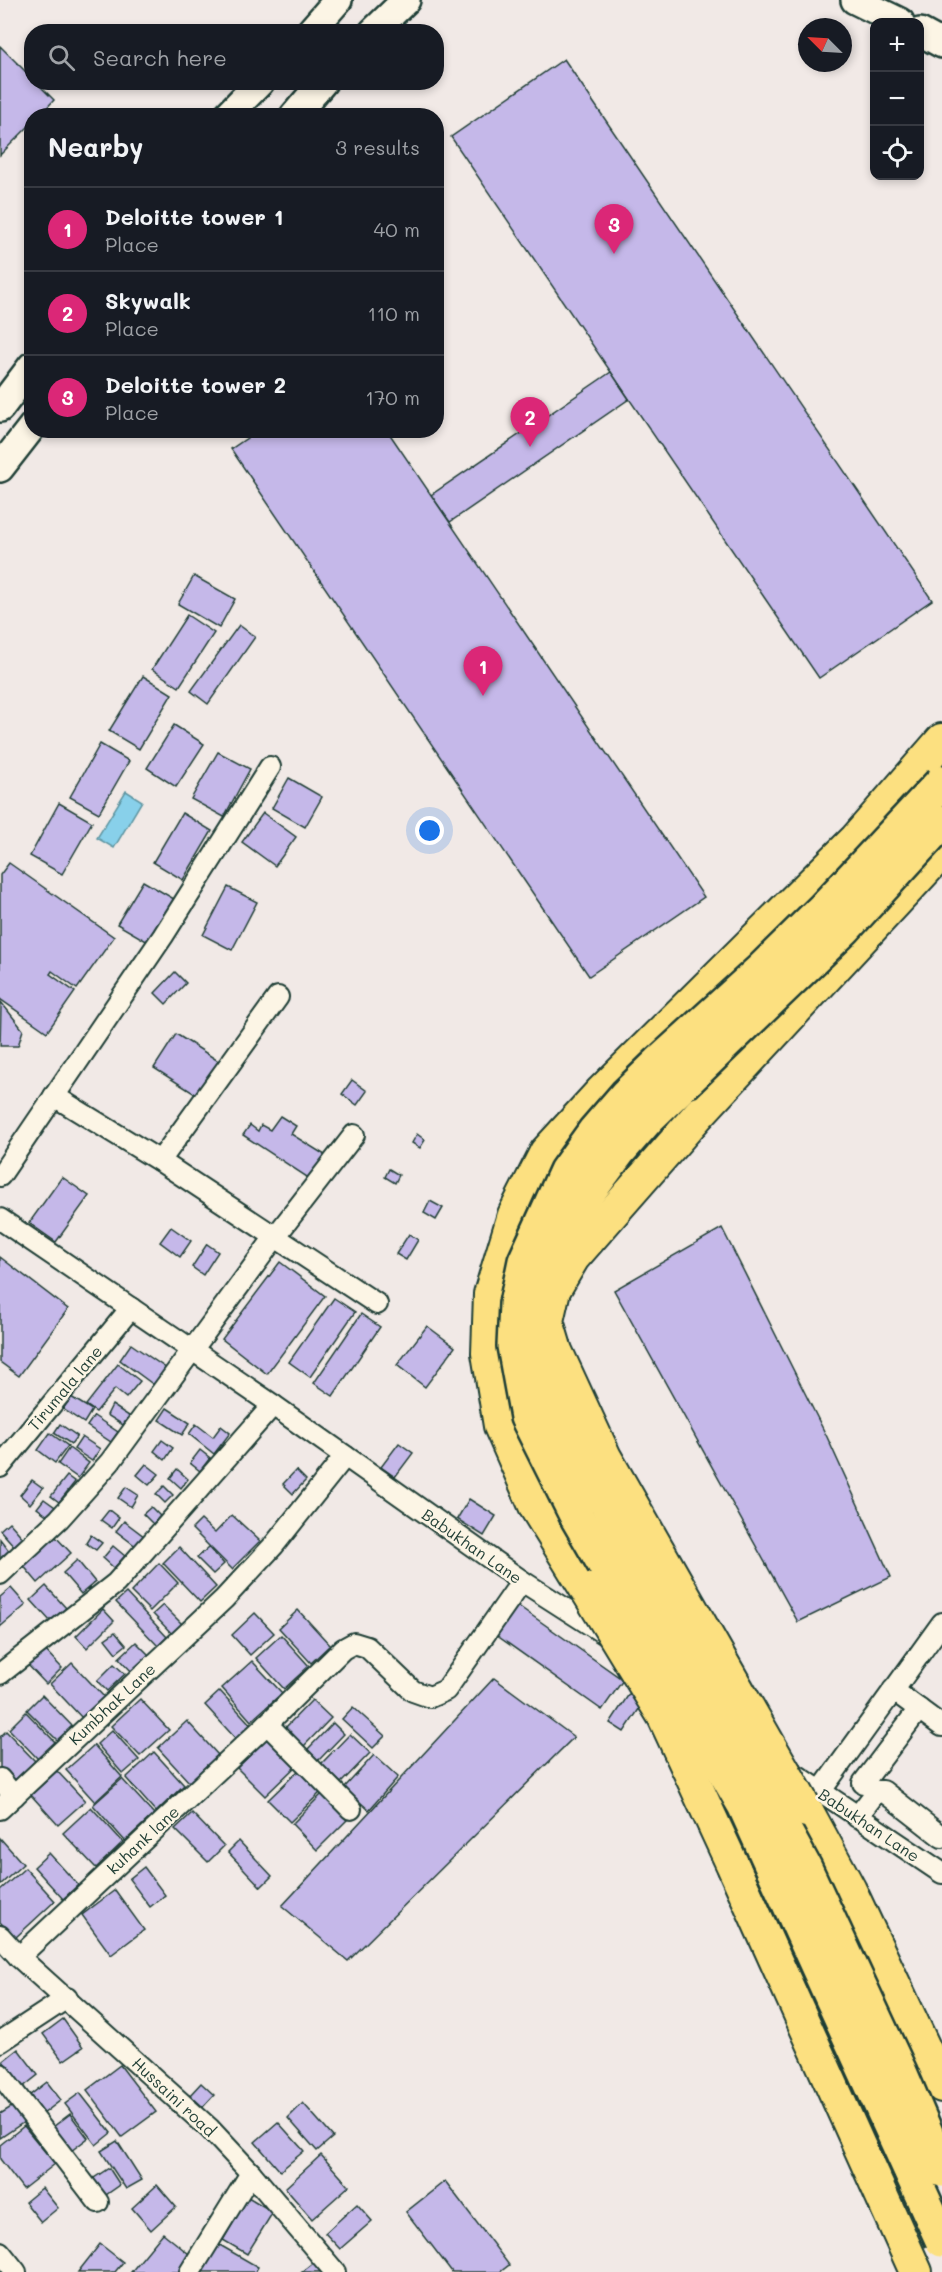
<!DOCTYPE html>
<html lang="en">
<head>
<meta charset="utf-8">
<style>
	body { margin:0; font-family:Mali,sans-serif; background:#20242c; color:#f1f3f6 }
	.controls { position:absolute; right:18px; top:18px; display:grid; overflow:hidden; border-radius:12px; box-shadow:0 3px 9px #0003 }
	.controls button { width:54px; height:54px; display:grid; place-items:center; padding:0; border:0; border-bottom:2px solid #363941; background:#171b24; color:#f1f3f6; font:30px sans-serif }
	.compass { position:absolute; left:798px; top:18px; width:54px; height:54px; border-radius:50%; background:#171b24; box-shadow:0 3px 9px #0003; rotate:294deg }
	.you { position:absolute; left:430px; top:831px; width:21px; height:21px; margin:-15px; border:4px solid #fff; border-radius:50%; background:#1a73e8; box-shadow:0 0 0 9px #1a73e833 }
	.badge { display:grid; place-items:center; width:39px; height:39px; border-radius:50%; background:#db2777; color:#fff; font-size:20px; font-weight:700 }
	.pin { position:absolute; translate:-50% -50px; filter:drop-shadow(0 2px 3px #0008) }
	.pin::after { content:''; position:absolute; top:32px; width:21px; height:18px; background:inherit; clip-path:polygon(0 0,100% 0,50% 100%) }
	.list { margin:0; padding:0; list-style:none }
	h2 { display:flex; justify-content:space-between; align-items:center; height:78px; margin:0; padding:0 24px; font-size:26px }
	h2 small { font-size:20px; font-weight:400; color:#9ea1a6 }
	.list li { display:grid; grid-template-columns:39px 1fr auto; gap:18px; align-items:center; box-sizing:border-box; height:84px; padding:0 24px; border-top:2px solid #363941 }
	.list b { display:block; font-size:22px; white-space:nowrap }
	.list p { margin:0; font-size:20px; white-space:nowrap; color:#9ea1a6 }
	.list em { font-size:20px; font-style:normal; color:#9ea1a6 }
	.icon { flex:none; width:33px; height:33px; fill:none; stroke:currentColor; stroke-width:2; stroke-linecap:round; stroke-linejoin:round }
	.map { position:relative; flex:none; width:942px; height:2272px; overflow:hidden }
	.search { position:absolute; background:#171b24; box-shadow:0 3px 9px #0003; left:24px; top:24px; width:420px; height:66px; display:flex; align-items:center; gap:15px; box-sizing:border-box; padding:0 21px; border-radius:24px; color:#9ea1a6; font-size:22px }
	.panel { position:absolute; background:#171b24; box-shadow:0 3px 9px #0003; left:24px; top:108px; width:420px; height:330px; border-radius:24px }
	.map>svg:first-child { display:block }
</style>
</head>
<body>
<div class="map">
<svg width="942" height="2272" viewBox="0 0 942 2272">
	<rect width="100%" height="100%" fill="#f1e9e6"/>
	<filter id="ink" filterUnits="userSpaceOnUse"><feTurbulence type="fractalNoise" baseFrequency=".0167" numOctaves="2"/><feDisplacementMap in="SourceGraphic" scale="12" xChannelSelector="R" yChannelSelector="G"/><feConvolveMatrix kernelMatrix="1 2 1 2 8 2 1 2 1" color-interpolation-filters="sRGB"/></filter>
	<g filter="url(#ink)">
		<path fill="#88d0ea" stroke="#5e95a1" stroke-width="1.5" d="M 126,791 L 142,801 L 114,848 L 97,838 Z"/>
		<g fill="#c5b8e9" stroke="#1f3d34" stroke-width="1.5">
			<path d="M 0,46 L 32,78 L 32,82 L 36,82 L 54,100 L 39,116 L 32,116 L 32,123 L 0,155 Z"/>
			<path d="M 564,59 L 932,600 L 819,678 L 451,137 Z"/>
			<path d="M 611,372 L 629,399 L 450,522 L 431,495 Z"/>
			<path d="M 259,430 L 387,430 L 704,897 L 589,976 L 231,449 Z"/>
			<path d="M 194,576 L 235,599 L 219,628 L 178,604 Z"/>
			<path d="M 187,615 L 214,633 L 179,687 L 152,669 Z"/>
			<path d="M 239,625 L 255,637 L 208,704 L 191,691 Z"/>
			<path d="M 143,676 L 172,694 L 139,749 L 109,731 Z"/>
			<path d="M 174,725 L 204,744 L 176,787 L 147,768 Z"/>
			<path d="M 100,744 L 129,761 L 99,813 L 70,797 Z"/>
			<path d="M 218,752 L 250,769 L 224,817 L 191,799 Z"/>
			<path d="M 289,778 L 322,797 L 305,827 L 272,808 Z"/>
			<path d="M 59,803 L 92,822 L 62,874 L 30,856 Z"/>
			<path d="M 182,813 L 212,831 L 183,880 L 153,862 Z"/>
			<path d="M 263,813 L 296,837 L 275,866 L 242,842 Z"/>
			<path d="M 9,863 L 114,937 L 77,989 L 52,971 L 50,974 L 75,992 L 47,1032 L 0,999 L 0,875 Z"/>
			<path d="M 143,881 L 174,899 L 148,942 L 117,924 Z"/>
			<path d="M 228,887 L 257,902 L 232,950 L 203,935 Z"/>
			<path d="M 175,972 L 186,983 L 166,1004 L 155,993 Z"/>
			<path d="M 1,1002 L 23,1030 L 18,1046 L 0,1046 Z"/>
			<path d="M 176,1034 L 220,1062 L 198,1096 L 154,1068 Z"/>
			<path d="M 352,1080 L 367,1091 L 357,1105 L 342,1094 Z"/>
			<path d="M 280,1116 L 296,1126 L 291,1134 L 325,1155 L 310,1179 L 243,1135 L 250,1125 L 258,1131 L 261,1125 L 270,1130 Z"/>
			<path d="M 417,1134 L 425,1140 L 420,1148 L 412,1143 Z"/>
			<path d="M 389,1169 L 399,1175 L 395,1183 L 385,1177 Z"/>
			<path d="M 62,1177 L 89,1196 L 56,1242 L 29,1223 Z"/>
			<path d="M 430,1201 L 443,1208 L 436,1220 L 424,1213 Z"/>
			<path d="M 171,1227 L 191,1241 L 180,1257 L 160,1242 Z"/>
			<path d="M 722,1228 L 827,1437 L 891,1577 L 798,1622 L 614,1290 Z"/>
			<path d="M 409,1234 L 418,1240 L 406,1260 L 396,1254 Z"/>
			<path d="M 207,1244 L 218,1252 L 203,1275 L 192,1267 Z"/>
			<path d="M 0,1257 L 68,1309 L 19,1376 L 0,1362 Z"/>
			<path d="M 280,1262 L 325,1296 L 267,1374 L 222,1339 Z"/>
			<path d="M 334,1298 L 355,1312 L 310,1377 L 289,1362 Z"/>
			<path d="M 361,1314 L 380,1327 L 333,1396 L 314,1383 Z"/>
			<path d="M 427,1326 L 455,1347 L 425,1387 L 397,1365 Z"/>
			<path d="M 131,1344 L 170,1371 L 158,1388 L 120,1360 Z"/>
			<path d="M 118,1364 L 140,1381 L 126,1398 L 115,1389 L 96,1412 L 86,1405 Z"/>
			<path d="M 71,1397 L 92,1410 L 84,1423 L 63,1409 Z"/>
			<path d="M 112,1405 L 129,1416 L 123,1425 L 107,1415 Z"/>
			<path d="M 167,1408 L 190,1423 L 182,1435 L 159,1420 Z"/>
			<path d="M 94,1416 L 118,1432 L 111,1442 L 87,1426 Z"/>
			<path d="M 60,1424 L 77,1436 L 71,1444 L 54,1433 Z"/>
			<path d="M 196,1424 L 213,1437 L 221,1426 L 230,1433 L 214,1454 L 189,1434 Z"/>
			<path d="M 50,1433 L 68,1446 L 55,1463 L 38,1450 Z"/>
			<path d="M 82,1437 L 100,1449 L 92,1461 L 74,1449 Z"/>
			<path d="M 162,1440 L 173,1448 L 165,1460 L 154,1451 Z"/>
			<path d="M 399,1443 L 413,1453 L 395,1477 L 381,1467 Z"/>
			<path d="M 69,1448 L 89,1463 L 78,1478 L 58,1464 Z"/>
			<path d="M 200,1450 L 210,1458 L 200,1471 L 190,1463 Z"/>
			<path d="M 146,1464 L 159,1474 L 149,1485 L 137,1475 Z"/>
			<path d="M 177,1469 L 188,1479 L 181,1488 L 170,1478 Z"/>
			<path d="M 296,1470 L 306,1480 L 293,1494 L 283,1484 Z"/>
			<path d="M 67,1476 L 75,1482 L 59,1502 L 51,1496 Z"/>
			<path d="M 32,1480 L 43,1488 L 30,1504 L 20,1495 Z"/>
			<path d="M 164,1486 L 173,1495 L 165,1503 L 156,1494 Z"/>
			<path d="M 126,1487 L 138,1495 L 131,1507 L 118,1498 Z"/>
			<path d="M 44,1499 L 55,1507 L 48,1516 L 37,1508 Z"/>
			<path d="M 469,1499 L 496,1516 L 484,1536 L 457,1519 Z"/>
			<path d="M 151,1507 L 160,1516 L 153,1524 L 143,1514 Z"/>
			<path d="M 109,1510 L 119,1518 L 112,1528 L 101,1520 Z"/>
			<path d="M 232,1515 L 260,1541 L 232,1569 L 192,1529 L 201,1520 L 215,1533 Z"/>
			<path d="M 124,1521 L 145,1537 L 137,1547 L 116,1531 Z"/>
			<path d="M 9,1522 L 24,1539 L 15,1547 L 0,1530 Z"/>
			<path d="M 54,1535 L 71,1553 L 38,1583 L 22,1564 Z"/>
			<path d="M 91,1535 L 102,1543 L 96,1550 L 86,1543 Z"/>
			<path d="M 0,1539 L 10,1552 L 0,1560 Z"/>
			<path d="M 113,1546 L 125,1556 L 114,1568 L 103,1558 Z"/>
			<path d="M 179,1547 L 216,1587 L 200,1602 L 163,1563 Z"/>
			<path d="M 209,1547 L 224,1564 L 213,1574 L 197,1558 Z"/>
			<path d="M 77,1560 L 95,1582 L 81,1594 L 63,1573 Z"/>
			<path d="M 159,1563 L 178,1583 L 150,1611 L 131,1592 Z"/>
			<path d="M 46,1586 L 66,1608 L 51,1622 L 31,1600 Z"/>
			<path d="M 11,1588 L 26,1605 L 0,1627 L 0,1597 Z"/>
			<path d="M 126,1593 L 167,1637 L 158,1646 L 116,1602 Z"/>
			<path d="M 163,1605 L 184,1626 L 174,1636 L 153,1614 Z"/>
			<path d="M 517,1605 L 623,1680 L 602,1710 L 496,1635 Z"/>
			<path d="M 103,1609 L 114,1621 L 87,1648 L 76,1636 Z"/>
			<path d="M 298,1610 L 330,1645 L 311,1663 L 279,1628 Z"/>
			<path d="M 255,1613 L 274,1633 L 250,1655 L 232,1635 Z"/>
			<path d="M 115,1632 L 126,1645 L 116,1653 L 105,1639 Z"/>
			<path d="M 281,1635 L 309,1666 L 284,1689 L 256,1658 Z"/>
			<path d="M 136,1642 L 149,1655 L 132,1672 L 119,1658 Z"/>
			<path d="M 43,1648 L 62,1668 L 46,1684 L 27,1664 Z"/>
			<path d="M 252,1661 L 282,1693 L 251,1721 L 222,1688 Z"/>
			<path d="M 72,1663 L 105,1698 L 83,1719 L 50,1684 Z"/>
			<path d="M 114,1664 L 125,1674 L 107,1691 L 97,1681 Z"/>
			<path d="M 494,1678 L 574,1737 L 348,1961 L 282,1906 Z"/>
			<path d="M 633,1688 L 647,1697 L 624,1732 L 610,1723 Z"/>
			<path d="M 220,1691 L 251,1725 L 236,1739 L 205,1705 Z"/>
			<path d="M 42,1695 L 74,1728 L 59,1742 L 27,1710 Z"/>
			<path d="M 140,1699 L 169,1730 L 140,1756 L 111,1726 Z"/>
			<path d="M 312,1700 L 331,1718 L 304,1746 L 285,1728 Z"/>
			<path d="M 353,1707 L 385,1736 L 373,1748 L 342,1719 Z"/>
			<path d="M 26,1712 L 56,1743 L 38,1759 L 9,1729 Z"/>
			<path d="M 187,1721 L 218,1755 L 189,1782 L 158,1748 Z"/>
			<path d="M 333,1723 L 344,1734 L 318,1761 L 307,1750 Z"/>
			<path d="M 112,1730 L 139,1760 L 123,1774 L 97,1744 Z"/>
			<path d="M 6,1731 L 35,1761 L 12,1783 L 0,1770 L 0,1737 Z"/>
			<path d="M 350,1734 L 370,1753 L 341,1783 L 321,1764 Z"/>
			<path d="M 267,1738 L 295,1767 L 265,1796 L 237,1768 Z"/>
			<path d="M 94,1745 L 122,1777 L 95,1802 L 66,1770 Z"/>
			<path d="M 154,1752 L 184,1785 L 156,1812 L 126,1778 Z"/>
			<path d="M 374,1755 L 398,1777 L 369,1810 L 344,1788 Z"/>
			<path d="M 299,1770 L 321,1792 L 290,1822 L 268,1800 Z"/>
			<path d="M 57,1771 L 85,1801 L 58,1825 L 31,1795 Z"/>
			<path d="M 122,1779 L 154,1814 L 125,1841 L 93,1805 Z"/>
			<path d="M 322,1794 L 347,1820 L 317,1850 L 292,1824 Z"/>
			<path d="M 91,1807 L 123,1842 L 96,1868 L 63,1833 Z"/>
			<path d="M 192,1813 L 224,1846 L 208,1862 L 175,1829 Z"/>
			<path d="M 0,1838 L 23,1864 L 0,1885 Z"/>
			<path d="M 239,1841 L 272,1876 L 261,1887 L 228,1852 Z"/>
			<path d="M 49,1853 L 78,1885 L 63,1899 L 34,1867 Z"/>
			<path d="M 144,1867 L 165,1895 L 150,1907 L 129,1879 Z"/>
			<path d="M 25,1868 L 55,1901 L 15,1938 L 0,1922 L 0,1890 Z"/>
			<path d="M 115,1890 L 144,1930 L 111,1955 L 82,1915 Z"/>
			<path d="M 63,2019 L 83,2047 L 63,2061 L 43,2034 Z"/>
			<path d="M 18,2049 L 38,2075 L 23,2087 L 3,2061 Z"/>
			<path d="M 120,2065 L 156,2112 L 122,2137 L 87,2090 Z"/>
			<path d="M 47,2082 L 61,2100 L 43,2114 L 29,2096 Z"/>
			<path d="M 201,2083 L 214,2095 L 203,2107 L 190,2095 Z"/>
			<path d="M 80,2093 L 111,2133 L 96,2145 L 65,2104 Z"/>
			<path d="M 303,2103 L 333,2137 L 317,2151 L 288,2118 Z"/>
			<path d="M 13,2106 L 24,2122 L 0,2138 L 0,2114 Z"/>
			<path d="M 70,2114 L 88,2138 L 71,2151 L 53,2127 Z"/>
			<path d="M 278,2122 L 304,2151 L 280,2171 L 255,2142 Z"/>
			<path d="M 24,2126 L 55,2164 L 23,2189 L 0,2159 L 0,2145 Z"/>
			<path d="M 117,2141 L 142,2180 L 126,2189 L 101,2151 Z"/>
			<path d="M 321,2155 L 349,2186 L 312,2219 L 285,2188 Z"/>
			<path d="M 109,2168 L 120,2185 L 103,2197 L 91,2180 Z"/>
			<path d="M 445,2181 L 509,2265 L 500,2272 L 452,2272 L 406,2212 Z"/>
			<path d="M 157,2185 L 176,2207 L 151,2230 L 132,2208 Z"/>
			<path d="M 42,2188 L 58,2208 L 41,2222 L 25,2202 Z"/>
			<path d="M 248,2197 L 273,2212 L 247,2254 L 223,2240 Z"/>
			<path d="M 357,2204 L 372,2221 L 340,2249 L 325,2233 Z"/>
			<path d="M 163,2233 L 194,2258 L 182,2272 L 131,2272 Z"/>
			<path d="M 100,2244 L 123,2262 L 115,2272 L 78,2272 Z"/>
			<path d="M 218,2244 L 258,2267 L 255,2272 L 202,2272 Z"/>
			<path d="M 316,2261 L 327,2272 L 302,2272 Z"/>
		</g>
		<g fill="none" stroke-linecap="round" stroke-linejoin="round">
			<g stroke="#1f3d34" stroke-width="24">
				<g id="street">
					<path d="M 54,1096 L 160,1161 L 377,1304"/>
					<path d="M 160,1161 L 278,997"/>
					<path d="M 0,1176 L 163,936 L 270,767"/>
					<path d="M 0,1219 L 273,1405 L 522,1581 L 611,1638"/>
					<path d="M 0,1467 L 131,1308"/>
					<path d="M 0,1574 L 59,1519 L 110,1462 L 275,1237 L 354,1135"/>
					<path d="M 0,1674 L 116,1583 L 273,1405"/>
					<path d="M 893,1690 L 942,1726"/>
					<path d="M 789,1770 L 942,1873"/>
					<path d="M 0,1779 L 14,1796"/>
					<path d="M 863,1783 L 919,1709"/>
					<path d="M 820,1792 L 942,1623"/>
					<path d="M 0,1809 L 224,1599 L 274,1545 L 345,1456"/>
					<path d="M 351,1809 L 267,1724 L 343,1649 L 354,1643 L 367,1647 L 413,1691 L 430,1697 L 446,1690 L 522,1581"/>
					<path d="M 857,1817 L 877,1791 L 883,1791 L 942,1837"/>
					<path d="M 0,1936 L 19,1957 L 210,2129 L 251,2173 L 335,2272"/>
					<path d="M 19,1957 L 267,1724"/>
					<path d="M 0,2042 L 67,1998"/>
					<path d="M 0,2074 L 98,2202"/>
					<path d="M 0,2252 L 16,2272"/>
					<path d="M 190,2272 L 251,2173"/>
				</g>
			</g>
			<g stroke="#1f3d34" stroke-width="32">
				<g id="secondary">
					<path d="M 855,0 L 900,22"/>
					<path d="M 310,32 L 338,0"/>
					<path d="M 373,32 L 406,0"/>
					<path d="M 920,32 L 942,44"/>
					<path d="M 227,116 L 260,82"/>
					<path d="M 294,116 L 323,82"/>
					<path d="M 0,408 L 32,366"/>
					<path d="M 0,468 L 32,427"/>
				</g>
			</g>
			<g stroke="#1f3d34" stroke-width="36">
				<g id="primary">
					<path d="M 700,1113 L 942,852"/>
					<path d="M 586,1589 L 536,1508 L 500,1426 L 488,1353 L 490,1294 L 514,1215 L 546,1152 L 602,1091 L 856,839 L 942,740"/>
					<path d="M 807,1811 L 850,1890 L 942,2086"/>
					<path d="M 734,1868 L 916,2272"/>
				</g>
			</g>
			<use href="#street" stroke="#fcf5e5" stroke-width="20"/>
			<use href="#secondary" stroke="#fcf5e5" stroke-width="27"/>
			<use href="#primary" stroke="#fce080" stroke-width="32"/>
			<g stroke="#1f3d34" stroke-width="36" stroke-linecap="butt">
				<g id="primary-bridge">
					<path d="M 700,1113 L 573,1258 L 554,1290 L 547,1321 L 556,1351 L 605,1457 L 807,1811"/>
					<path d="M 586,1589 L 664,1717 L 734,1868"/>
				</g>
			</g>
			<g stroke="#1f3d34" stroke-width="38" stroke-linecap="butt">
				<g id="highway-bridge">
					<path d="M 942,782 L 824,908 L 761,970 L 659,1063 L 626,1095 L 594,1132 L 566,1171 L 525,1261 L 516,1304 L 514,1346 L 527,1417 L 578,1519 L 744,1805 L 942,2240"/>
					<path d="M 942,822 L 845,928 L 649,1117 L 620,1150 L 564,1225 L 541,1288 L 537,1311 L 539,1333 L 555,1409 L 805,1868 L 900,2072 L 942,2170"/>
				</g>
			</g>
			<use href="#primary-bridge" stroke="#fce080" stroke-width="32"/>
			<use href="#highway-bridge" stroke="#fce080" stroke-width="33"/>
		</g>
	</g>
	<g text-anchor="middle" stroke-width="5" stroke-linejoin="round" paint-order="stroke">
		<g font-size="16" fill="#1f3d34" stroke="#fcf5e5">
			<text transform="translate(65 1388) rotate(-50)" y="6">Tirumala lane</text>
			<text transform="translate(472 1546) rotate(35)" y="6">Babukhan Lane</text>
			<text transform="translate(112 1704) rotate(-43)" y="6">Kumbhak Lane</text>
			<text transform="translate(869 1825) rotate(34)" y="6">Babukhan Lane</text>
			<text transform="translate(143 1840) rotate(-43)" y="6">kuhank lane</text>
			<text transform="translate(174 2097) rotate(43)" y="6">Hussaini road</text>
		</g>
	</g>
</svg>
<div class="controls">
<button>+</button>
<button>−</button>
<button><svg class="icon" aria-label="locate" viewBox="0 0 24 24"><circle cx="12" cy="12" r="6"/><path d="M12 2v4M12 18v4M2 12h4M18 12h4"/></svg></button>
</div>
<svg class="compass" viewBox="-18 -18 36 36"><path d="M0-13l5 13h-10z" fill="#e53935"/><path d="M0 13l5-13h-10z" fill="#9ea1a6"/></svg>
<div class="you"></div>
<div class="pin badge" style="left:483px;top:696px">1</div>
<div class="pin badge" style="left:530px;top:447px">2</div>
<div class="pin badge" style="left:614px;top:254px">3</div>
<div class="search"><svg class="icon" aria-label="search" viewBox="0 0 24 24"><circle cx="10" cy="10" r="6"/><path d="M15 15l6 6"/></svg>Search here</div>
<section class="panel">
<h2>Nearby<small>3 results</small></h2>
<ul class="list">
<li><span class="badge">1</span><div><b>Deloitte tower 1</b><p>Place</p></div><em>40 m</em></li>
<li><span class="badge">2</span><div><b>Skywalk</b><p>Place</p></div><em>110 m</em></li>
<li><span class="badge">3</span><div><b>Deloitte tower 2</b><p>Place</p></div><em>170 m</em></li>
</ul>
</section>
</div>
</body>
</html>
